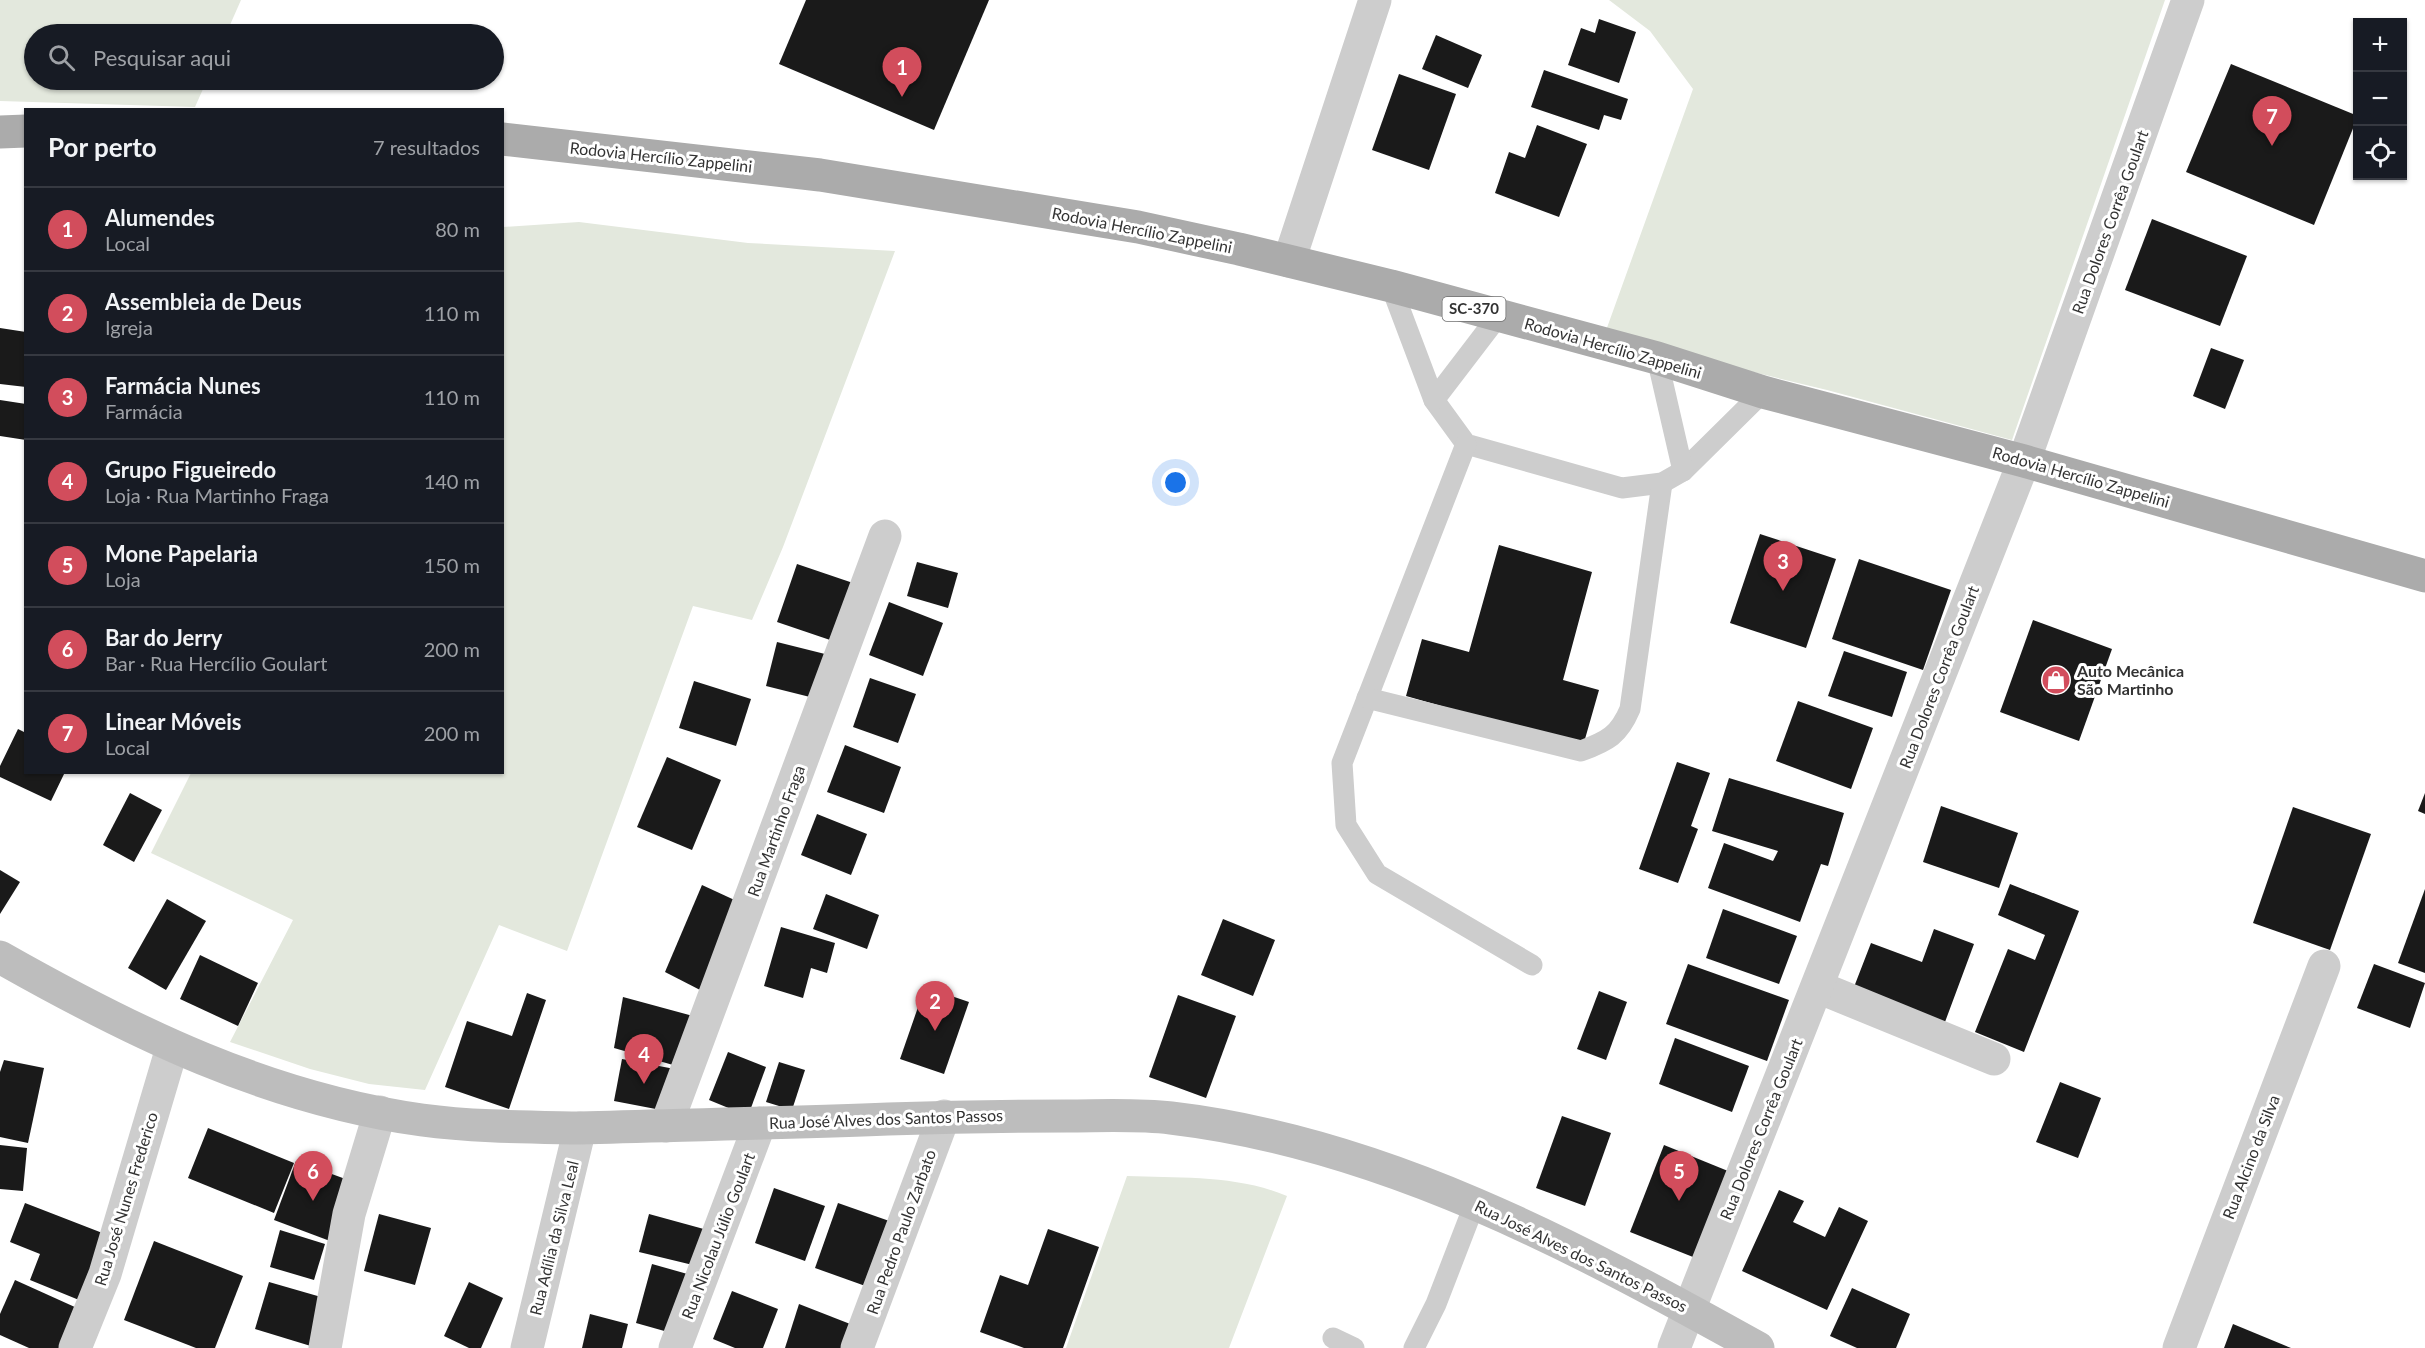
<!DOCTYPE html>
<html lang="pt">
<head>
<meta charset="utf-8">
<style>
	body { margin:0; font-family:Lato,sans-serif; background:#242831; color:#f1f3f6 }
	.controls { position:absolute; right:18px; top:18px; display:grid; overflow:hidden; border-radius:0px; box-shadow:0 2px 4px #0004 }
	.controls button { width:54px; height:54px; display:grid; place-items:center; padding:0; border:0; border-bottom:2px solid #363941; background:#171b24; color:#f1f3f6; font:30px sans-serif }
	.you { position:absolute; left:1176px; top:483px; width:21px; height:21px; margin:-15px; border:4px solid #fff; border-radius:50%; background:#1a73e8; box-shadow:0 0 0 9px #1a73e833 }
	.badge { display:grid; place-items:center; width:39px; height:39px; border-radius:50%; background:#d24d5c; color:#fff; font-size:20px; font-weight:700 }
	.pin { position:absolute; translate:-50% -50px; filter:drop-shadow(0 2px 3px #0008) }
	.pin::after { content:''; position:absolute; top:32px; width:21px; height:18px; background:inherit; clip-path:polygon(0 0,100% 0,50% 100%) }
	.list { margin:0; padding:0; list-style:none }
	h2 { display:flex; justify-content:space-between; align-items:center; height:78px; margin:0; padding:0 24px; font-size:26px }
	h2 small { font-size:20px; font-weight:400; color:#9ea1a6 }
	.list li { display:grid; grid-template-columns:39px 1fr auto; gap:18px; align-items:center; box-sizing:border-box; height:84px; padding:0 24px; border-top:2px solid #363941 }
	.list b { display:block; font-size:22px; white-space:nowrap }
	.list p { margin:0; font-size:20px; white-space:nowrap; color:#9ea1a6 }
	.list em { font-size:20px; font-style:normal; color:#9ea1a6 }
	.icon { flex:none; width:33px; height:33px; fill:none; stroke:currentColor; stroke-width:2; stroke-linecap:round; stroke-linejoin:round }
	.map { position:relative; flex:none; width:2425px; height:1348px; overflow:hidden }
	.search { position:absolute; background:#171b24; box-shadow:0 2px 4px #0004; left:24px; top:24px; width:480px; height:66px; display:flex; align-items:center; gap:15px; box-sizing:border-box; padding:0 21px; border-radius:33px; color:#9ea1a6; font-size:22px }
	.panel { position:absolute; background:#171b24; box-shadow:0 2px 4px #0004; left:24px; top:108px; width:480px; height:666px; border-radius:0px }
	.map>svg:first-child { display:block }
</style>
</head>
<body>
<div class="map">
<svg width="2425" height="1348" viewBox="0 0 2425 1348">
	<rect width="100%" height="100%" fill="#fff"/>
	<g fill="#e3e8dd">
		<path d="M 0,0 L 241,0 L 226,34 L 34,34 L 34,80 L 207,80 L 195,107 L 0,101 Z"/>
		<path d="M 1609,0 L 2165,0 L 2012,440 L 1827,390 L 1604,336 L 1693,89 L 1650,31 Z"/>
		<path d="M 579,222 L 748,243 L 895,251 L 783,547 L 752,620 L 693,606 L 567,951 L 499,925 L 425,1090 L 369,1084 L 310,1069 L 230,1042 L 293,920 L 151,853 L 191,773 L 502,772 L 503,227 Z"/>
		<path d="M 1127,1176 C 1180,1178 1238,1175 1287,1196 L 1229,1348 L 1066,1348 Z"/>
	</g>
	<g fill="#1a1a1a">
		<path d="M 806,0 L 989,0 L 934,130 L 779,64 Z"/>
		<path d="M 1599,19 L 1636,32 L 1619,83 L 1568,65 L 1581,28 L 1595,33 Z"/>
		<path d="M 1436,35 L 1482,55 L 1468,88 L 1422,69 Z"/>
		<path d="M 2231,64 L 2358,116 L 2314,225 L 2186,172 Z"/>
		<path d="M 1544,70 L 1628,99 L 1621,120 L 1604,115 L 1599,130 L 1531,107 Z"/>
		<path d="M 1399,74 L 1456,94 L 1429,170 L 1372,150 Z"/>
		<path d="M 1537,125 L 1587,144 L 1559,217 L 1495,193 L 1509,152 L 1525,158 Z"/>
		<path d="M 2152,219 L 2247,256 L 2220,326 L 2125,290 Z"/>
		<path d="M 0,328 L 26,332 L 26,387 L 0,384 Z"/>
		<path d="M 2211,348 L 2244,360 L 2225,409 L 2193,396 Z"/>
		<path d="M 0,400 L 26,404 L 26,440 L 0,436 Z"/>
		<path d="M 1760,534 L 1836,559 L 1806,648 L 1730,623 Z"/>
		<path d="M 1499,545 L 1592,572 L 1563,680 L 1599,690 L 1583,746 L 1406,696 L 1422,639 L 1469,652 Z"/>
		<path d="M 1859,559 L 1951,590 L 1923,670 L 1832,639 Z"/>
		<path d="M 917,562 L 958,573 L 948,608 L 907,596 Z"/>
		<path d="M 797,564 L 853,583 L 833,641 L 777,622 Z"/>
		<path d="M 889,602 L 943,623 L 923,676 L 869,655 Z"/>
		<path d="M 2033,620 L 2112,649 L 2079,741 L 2000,712 Z"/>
		<path d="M 777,642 L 829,655 L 818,699 L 766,686 Z"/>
		<path d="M 1844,651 L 1907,672 L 1892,717 L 1828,696 Z"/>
		<path d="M 870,678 L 916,694 L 898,743 L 853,727 Z"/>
		<path d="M 694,681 L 751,699 L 736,746 L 679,728 Z"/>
		<path d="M 1798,701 L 1873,728 L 1851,789 L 1776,761 Z"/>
		<path d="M 18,729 L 26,733 L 26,772 L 65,772 L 51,801 L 0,777 L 0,766 Z"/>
		<path d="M 845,745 L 901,767 L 884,813 L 827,792 Z"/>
		<path d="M 667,757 L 721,780 L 692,850 L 637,827 Z"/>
		<path d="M 1677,762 L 1710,773 L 1691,826 L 1698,829 L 1678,883 L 1639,869 Z"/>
		<path d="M 1729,778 L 1844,813 L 1828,866 L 1821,864 L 1800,922 L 1708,888 L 1724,843 L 1773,861 L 1778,851 L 1712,831 Z"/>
		<path d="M 130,793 L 162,810 L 134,862 L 103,845 Z"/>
		<path d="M 2425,793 L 2425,814 L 2418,811 Z"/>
		<path d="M 1941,806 L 2018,833 L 1999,888 L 1923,862 Z"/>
		<path d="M 2293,807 L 2371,834 L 2330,950 L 2253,923 Z"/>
		<path d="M 817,814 L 867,834 L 851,875 L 801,855 Z"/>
		<path d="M 0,870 L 20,882 L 0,914 Z"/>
		<path d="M 2010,884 L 2079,911 L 2024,1052 L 1975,1032 L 2008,949 L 2035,960 L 2045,935 L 1998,915 Z"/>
		<path d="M 702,885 L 741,903 L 704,992 L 665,972 Z"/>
		<path d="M 2425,889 L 2425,973 L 2398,963 Z"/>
		<path d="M 826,894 L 879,915 L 867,949 L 813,929 Z"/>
		<path d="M 167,899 L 206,921 L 166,990 L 128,968 Z"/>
		<path d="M 1723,909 L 1797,936 L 1779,984 L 1706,958 Z"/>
		<path d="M 1223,919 L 1275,940 L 1253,996 L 1201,975 Z"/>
		<path d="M 781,927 L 835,943 L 827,973 L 811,968 L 803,998 L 764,986 Z"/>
		<path d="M 1934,929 L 1974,944 L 1945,1022 L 1854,987 L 1871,943 L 1922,962 Z"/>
		<path d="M 200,955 L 258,983 L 238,1026 L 180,999 Z"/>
		<path d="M 1688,964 L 1789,1000 L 1767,1061 L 1666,1024 Z"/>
		<path d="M 2374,964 L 2425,983 L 2410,1028 L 2357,1008 Z"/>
		<path d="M 925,987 L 969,1002 L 944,1074 L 900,1059 Z"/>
		<path d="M 1599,991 L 1627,1002 L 1606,1060 L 1577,1049 Z"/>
		<path d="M 527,993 L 546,1000 L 509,1109 L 445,1087 L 467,1021 L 512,1036 Z"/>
		<path d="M 1178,995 L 1236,1016 L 1206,1098 L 1149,1077 Z"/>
		<path d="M 623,997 L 693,1016 L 680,1067 L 614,1048 Z"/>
		<path d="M 1675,1038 L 1749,1066 L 1732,1112 L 1659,1084 Z"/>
		<path d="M 728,1052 L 766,1067 L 748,1116 L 709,1100 Z"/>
		<path d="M 622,1059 L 680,1070 L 661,1110 L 614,1101 Z"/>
		<path d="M 4,1060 L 44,1068 L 28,1143 L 0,1137 L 0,1072 Z"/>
		<path d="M 779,1062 L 805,1070 L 792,1110 L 766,1102 Z"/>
		<path d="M 2060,1082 L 2101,1098 L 2078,1158 L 2036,1142 Z"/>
		<path d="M 1562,1116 L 1611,1133 L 1585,1206 L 1536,1188 Z"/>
		<path d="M 208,1128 L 294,1163 L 274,1213 L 188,1178 Z"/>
		<path d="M 0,1145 L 27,1148 L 23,1191 L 0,1189 Z"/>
		<path d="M 1664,1145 L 1728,1171 L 1693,1257 L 1630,1232 Z"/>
		<path d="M 296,1161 L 351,1181 L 330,1241 L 274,1220 Z"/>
		<path d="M 774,1188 L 825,1206 L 805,1261 L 755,1243 Z"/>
		<path d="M 1779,1190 L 1804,1201 L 1793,1222 L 1825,1237 L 1839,1207 L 1868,1221 L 1827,1310 L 1742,1271 Z"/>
		<path d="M 25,1203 L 105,1234 L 79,1300 L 30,1280 L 40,1254 L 10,1242 Z"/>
		<path d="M 838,1203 L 895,1223 L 871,1288 L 815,1268 Z"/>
		<path d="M 379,1214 L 431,1228 L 415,1285 L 364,1271 Z"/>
		<path d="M 649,1214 L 711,1231 L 697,1266 L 639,1252 Z"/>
		<path d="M 1048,1229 L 1099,1247 L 1063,1348 L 1024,1348 L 980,1332 L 1000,1275 L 1028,1285 Z"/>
		<path d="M 280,1230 L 325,1244 L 314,1280 L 270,1267 Z"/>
		<path d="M 154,1241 L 243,1276 L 215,1348 L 196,1348 L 124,1320 Z"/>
		<path d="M 652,1264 L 691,1275 L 675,1334 L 636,1323 Z"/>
		<path d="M 15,1280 L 77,1308 L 59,1348 L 29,1348 L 0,1335 L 0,1314 Z"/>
		<path d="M 269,1282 L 328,1299 L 314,1347 L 255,1329 Z"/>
		<path d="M 469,1282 L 503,1298 L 481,1348 L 469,1348 L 444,1336 Z"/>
		<path d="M 1852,1288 L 1910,1314 L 1896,1348 L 1857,1348 L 1830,1336 Z"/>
		<path d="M 732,1291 L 778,1309 L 763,1348 L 735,1348 L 713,1339 Z"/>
		<path d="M 799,1304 L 863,1329 L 856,1348 L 785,1348 Z"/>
		<path d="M 590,1314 L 628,1324 L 622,1348 L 582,1348 Z"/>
		<path d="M 2233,1324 L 2291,1348 L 2224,1348 Z"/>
	</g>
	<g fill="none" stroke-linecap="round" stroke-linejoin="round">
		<g stroke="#cdcdcd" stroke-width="21">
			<path d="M 1391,286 L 1434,400 L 1466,444 L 1622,488 L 1662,483 L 1683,471 L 1763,392"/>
			<path d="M 1657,358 L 1683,471"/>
			<path d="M 1434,400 L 1499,315"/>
			<path d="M 1466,444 L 1342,763 L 1346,825 L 1377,874 L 1532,965"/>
			<path d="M 1367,698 L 1581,751 C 1608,741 1619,735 1630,709 L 1662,483"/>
			<path d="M 1333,1338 L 1354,1348"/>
			<path d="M 1414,1348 L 1436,1304 L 1475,1203"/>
		</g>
		<g stroke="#cdcdcd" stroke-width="33">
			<path d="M 1289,261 L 1375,0"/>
			<path d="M 1818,987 L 1994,1059"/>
			<path d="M 666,1126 L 885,536"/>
			<path d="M 75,1348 L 105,1274 L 172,1048"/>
			<path d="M 325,1348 L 349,1214 L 380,1112"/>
			<path d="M 527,1348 L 580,1128"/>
			<path d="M 675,1348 L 760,1123"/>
			<path d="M 857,1348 L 944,1116"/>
			<path d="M 1674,1348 L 2024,461 L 2188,0"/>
			<path d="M 2179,1348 L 2324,966"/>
		</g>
		<path stroke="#bdbdbd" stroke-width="33" d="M 0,957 C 134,1033 267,1098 422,1120 C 474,1127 528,1127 580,1128 C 683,1125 786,1123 888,1119 C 948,1117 1007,1116 1067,1116 C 1101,1116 1137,1114 1171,1118 C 1383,1143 1575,1246 1758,1348"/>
		<g stroke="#ababab" stroke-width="33">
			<path d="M 0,132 L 26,131"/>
			<path d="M 502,139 L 820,175 L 1138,227 L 1239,249 L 1391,286 L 1657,358 L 1763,392 L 2024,461 L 2425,576"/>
		</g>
	</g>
	<defs>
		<g id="shop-disc" transform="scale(1.5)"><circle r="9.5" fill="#d24d5c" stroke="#fff"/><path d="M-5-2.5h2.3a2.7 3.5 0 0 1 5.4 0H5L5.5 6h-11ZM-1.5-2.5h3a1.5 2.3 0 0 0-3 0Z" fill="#fff"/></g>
	</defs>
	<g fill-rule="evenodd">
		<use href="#shop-disc" x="2056" y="680"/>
	</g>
	<g text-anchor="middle" stroke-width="6" stroke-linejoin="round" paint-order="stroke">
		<rect fill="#fff" stroke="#707070" stroke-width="1.5" x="1442.5" y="297" width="63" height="24" rx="4.5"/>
		<g font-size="15" font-weight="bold" fill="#333">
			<text x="1474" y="314">SC-370</text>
		</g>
		<g font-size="16" fill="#333" stroke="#fff">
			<text transform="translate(661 157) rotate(6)" y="6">Rodovia Hercílio Zappelini</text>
			<text transform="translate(2110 222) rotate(-70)" y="6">Rua Dolores Corrêa Goulart</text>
			<text transform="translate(1142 230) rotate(11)" y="6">Rodovia Hercílio Zappelini</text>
			<text transform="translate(1613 348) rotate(16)" y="6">Rodovia Hercílio Zappelini</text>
			<text transform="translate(2081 477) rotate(16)" y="6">Rodovia Hercílio Zappelini</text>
			<text transform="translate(1939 677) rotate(-69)" y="6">Rua Dolores Corrêa Goulart</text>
			<text transform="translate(776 831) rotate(-70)" y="6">Rua Martinho Fraga</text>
			<text transform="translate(886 1119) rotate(-2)" y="6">Rua José Alves dos Santos Passos</text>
			<text transform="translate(1761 1129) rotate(-68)" y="6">Rua Dolores Corrêa Goulart</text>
			<text transform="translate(2251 1157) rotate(-69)" y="6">Rua Alcino da Silva</text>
			<text transform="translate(126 1199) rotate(-73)" y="6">Rua José Nunes Frederico</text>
			<text transform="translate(901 1232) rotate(-70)" y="6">Rua Pedro Paulo Zarbato</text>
			<text transform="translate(718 1236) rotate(-69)" y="6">Rua Nicolau Júlio Goulart</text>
			<text transform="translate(554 1238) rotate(-76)" y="6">Rua Adília da Silva Leal</text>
			<text transform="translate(1581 1256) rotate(26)" y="6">Rua José Alves dos Santos Passos</text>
		</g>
		<g font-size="16" font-weight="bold" fill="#333" stroke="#fff" text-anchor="start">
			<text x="2077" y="677">Auto Mecânica<tspan x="2077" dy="18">São Martinho</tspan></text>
		</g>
	</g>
</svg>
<div class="controls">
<button>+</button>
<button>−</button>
<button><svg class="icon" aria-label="locate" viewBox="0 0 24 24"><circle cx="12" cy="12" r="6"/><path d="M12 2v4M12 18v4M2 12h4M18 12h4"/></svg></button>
</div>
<div class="you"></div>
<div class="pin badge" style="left:902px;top:97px">1</div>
<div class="pin badge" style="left:935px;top:1031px">2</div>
<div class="pin badge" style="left:1783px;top:591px">3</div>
<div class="pin badge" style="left:644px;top:1084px">4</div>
<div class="pin badge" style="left:1679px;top:1201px">5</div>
<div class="pin badge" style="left:313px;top:1201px">6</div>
<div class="pin badge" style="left:2272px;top:146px">7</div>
<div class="search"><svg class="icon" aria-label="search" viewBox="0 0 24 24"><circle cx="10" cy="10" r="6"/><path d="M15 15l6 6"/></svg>Pesquisar aqui</div>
<section class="panel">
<h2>Por perto<small>7 resultados</small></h2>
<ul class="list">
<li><span class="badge">1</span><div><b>Alumendes</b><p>Local</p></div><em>80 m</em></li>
<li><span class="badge">2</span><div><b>Assembleia de Deus</b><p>Igreja</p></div><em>110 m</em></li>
<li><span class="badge">3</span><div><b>Farmácia Nunes</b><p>Farmácia</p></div><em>110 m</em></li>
<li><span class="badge">4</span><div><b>Grupo Figueiredo</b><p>Loja · Rua Martinho Fraga</p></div><em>140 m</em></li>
<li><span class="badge">5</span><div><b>Mone Papelaria</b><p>Loja</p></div><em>150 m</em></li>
<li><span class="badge">6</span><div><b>Bar do Jerry</b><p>Bar · Rua Hercílio Goulart</p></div><em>200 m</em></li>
<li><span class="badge">7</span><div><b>Linear Móveis</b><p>Local</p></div><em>200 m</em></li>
</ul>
</section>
</div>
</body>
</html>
